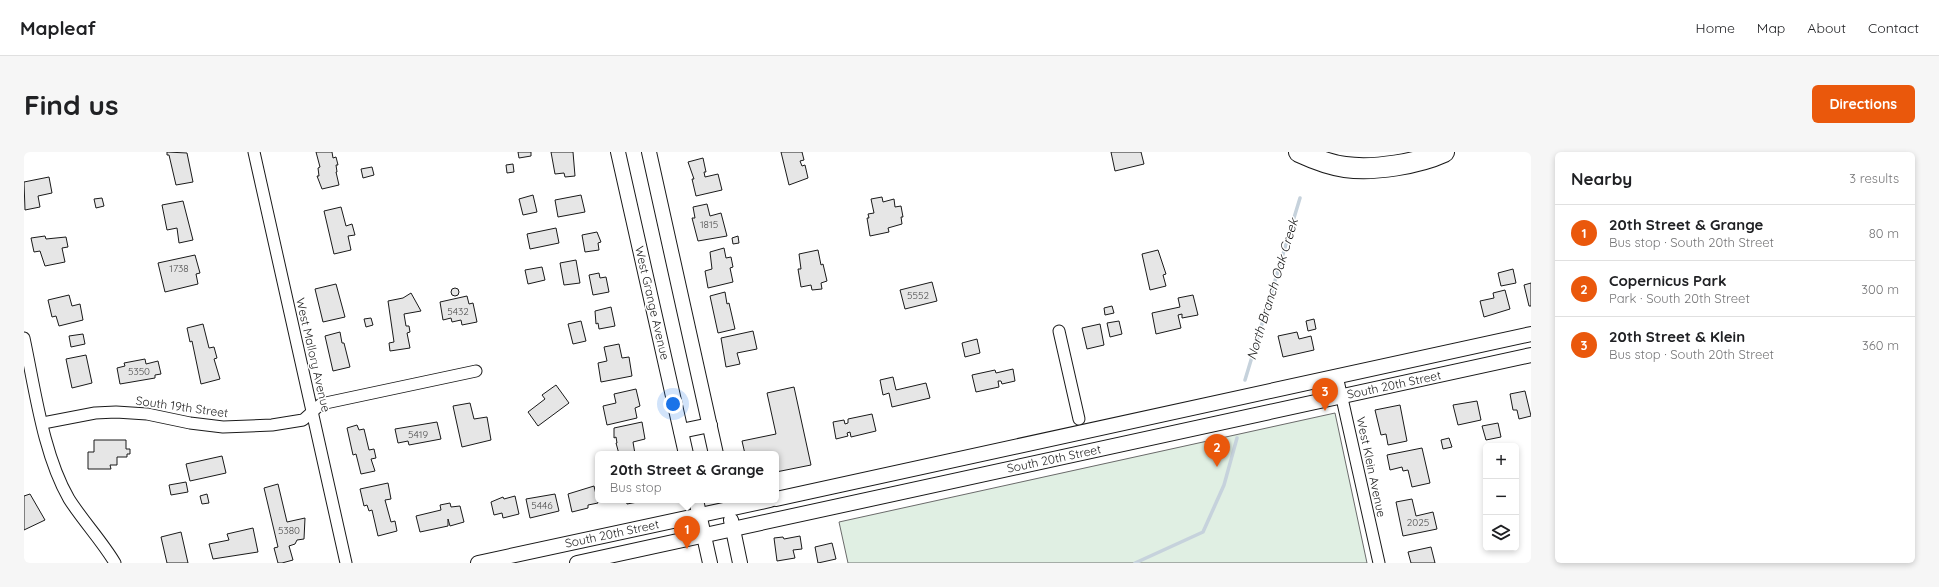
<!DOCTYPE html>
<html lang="en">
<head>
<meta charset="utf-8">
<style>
	body { margin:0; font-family:Quicksand,sans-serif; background:#f6f6f6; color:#202124 }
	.controls { position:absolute; right:12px; bottom:12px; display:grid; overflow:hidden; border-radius:6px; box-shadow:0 2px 6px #0003 }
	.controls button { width:36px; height:36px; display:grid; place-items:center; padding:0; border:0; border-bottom:1px solid #e0e0e0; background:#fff; color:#202124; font:20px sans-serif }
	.you { position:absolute; left:649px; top:252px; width:14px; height:14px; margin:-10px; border:3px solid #fff; border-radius:50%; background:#1a73e8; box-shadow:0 0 0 6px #1a73e833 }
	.badge { display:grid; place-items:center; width:26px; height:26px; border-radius:50%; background:#ea580c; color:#fff; font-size:13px; font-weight:700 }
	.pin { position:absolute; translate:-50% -33px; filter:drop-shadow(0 1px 2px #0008) }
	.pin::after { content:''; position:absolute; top:21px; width:14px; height:12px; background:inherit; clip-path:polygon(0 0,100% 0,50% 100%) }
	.popup { position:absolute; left:571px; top:299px; width:184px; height:52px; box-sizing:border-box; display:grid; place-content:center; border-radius:6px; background:#fff; filter:drop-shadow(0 1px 3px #0005); font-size:13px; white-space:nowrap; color:#757577 }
	.popup b { font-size:15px; color:#202124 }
	.popup::after { content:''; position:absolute; left:50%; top:100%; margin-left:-8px; border:8px solid transparent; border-top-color:#fff }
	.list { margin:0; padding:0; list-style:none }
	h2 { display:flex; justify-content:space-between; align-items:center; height:52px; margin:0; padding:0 16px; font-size:17px }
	h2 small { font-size:13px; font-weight:400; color:#757577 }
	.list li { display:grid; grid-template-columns:26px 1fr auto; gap:12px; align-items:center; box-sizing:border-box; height:56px; padding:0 16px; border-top:1px solid #e0e0e0 }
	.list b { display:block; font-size:15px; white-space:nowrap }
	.list p { margin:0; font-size:13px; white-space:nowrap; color:#757577 }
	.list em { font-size:13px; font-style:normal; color:#757577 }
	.icon { flex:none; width:22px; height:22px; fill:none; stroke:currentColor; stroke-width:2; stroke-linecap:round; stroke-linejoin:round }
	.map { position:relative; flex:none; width:1507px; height:411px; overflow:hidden; border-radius:6px }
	header { display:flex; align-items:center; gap:24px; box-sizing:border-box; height:56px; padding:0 20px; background:#fff; border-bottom:1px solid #e0e0e0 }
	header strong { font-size:19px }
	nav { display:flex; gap:22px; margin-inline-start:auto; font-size:14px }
	.intro { display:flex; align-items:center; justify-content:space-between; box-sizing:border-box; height:96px; padding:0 24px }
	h1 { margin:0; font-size:28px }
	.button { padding:10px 18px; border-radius:6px; background:#ea580c; color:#fff; font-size:14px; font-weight:700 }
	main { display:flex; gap:24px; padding:0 24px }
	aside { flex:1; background:#fff; border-radius:6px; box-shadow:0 2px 6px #0003 }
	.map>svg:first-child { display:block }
</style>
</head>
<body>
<header>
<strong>Mapleaf</strong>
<nav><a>Home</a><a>Map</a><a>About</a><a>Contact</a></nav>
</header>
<div class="intro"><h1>Find us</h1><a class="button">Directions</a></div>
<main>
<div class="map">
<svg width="1507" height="411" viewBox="0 0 1507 411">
	<rect width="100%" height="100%" fill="#fff"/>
	<path fill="#e0efe3" stroke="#6a6a6a" d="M 1311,261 L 1343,411 L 824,411 L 815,370 Z"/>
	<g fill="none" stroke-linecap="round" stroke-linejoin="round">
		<g stroke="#c6d2dc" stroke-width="3.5">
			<path d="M 1221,228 L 1276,46"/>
			<path d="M 1111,411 L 1179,380 L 1200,333 L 1213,286"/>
		</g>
	</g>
	<g fill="#e6e6e6" stroke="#1a1a1a">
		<path d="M 143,0 L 163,1 L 169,30 L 152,33 L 145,3 L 143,3 Z"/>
		<path d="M 292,0 L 308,0 L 309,6 L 312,5 L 314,13 L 312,13 L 313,20 L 312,20 L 315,33 L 298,37 L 293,24 L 295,24 L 294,16 L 296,15 Z"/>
		<path d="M 494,0 L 507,0 L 507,4 L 495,6 Z"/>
		<path d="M 527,0 L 549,0 L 551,24 L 541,25 L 540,21 L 531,22 Z"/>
		<path d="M 757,0 L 778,0 L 780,8 L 776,9 L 778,14 L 781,13 L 784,26 L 765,33 Z"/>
		<path d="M 1087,0 L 1117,0 L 1120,12 L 1091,19 Z"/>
		<path d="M 679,6 L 682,20 L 680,20 L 681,25 L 694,22 L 698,38 L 672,44 L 668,27 L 670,27 L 664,10 Z"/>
		<path d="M 489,12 L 490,20 L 483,21 L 482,13 Z"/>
		<path d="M 348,15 L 350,23 L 339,26 L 337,17 Z"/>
		<path d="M 25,25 L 28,41 L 14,44 L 16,55 L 1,58 L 0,30 Z"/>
		<path d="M 509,43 L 513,60 L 499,63 L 495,47 Z"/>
		<path d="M 557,43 L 561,60 L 534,65 L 531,48 Z"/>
		<path d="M 858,45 L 859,50 L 870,47 L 871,55 L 877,54 L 879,65 L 877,65 L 878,72 L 864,76 L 865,80 L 846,84 L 843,66 L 845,66 L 844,62 L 850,61 L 847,47 Z"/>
		<path d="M 78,46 L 80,54 L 72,56 L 70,47 Z"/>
		<path d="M 159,49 L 169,88 L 155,91 L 153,76 L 143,78 L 138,53 Z"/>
		<path d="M 683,52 L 686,64 L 697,61 L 703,84 L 674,89 L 668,66 L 671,66 L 669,55 Z"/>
		<path d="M 317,55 L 322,74 L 328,72 L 331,83 L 324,84 L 327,98 L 310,102 L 300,59 Z"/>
		<path d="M 532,76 L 535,91 L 506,97 L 503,82 Z"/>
		<path d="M 573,80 L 577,90 L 574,91 L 575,98 L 561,100 L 558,83 Z"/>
		<path d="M 21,84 L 22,87 L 42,85 L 44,95 L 38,96 L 41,110 L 21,114 L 16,99 L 10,100 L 7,86 Z"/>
		<path d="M 714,84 L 715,91 L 709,92 L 708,86 Z"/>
		<path d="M 700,96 L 702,106 L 707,105 L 709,115 L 706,116 L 709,130 L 684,136 L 681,119 L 688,117 L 686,100 Z"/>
		<path d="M 794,98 L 797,113 L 799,112 L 803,129 L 797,131 L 798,137 L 788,138 L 787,133 L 777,135 L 774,117 L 777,117 L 775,102 Z"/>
		<path d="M 1134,98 L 1142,122 L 1139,123 L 1142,134 L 1126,138 L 1118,102 Z"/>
		<path d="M 171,103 L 176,121 L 172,122 L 174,132 L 141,140 L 134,111 Z"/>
		<path d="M 552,108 L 556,131 L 540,133 L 536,111 Z"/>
		<path d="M 518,115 L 521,128 L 504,132 L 501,118 Z"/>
		<path d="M 1489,117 L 1492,131 L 1477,134 L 1474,121 Z"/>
		<path d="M 575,121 L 576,126 L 582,125 L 585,140 L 569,143 L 565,123 Z"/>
		<path d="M 908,130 L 913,149 L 881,157 L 876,138 Z"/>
		<path d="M 1507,131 L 1507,154 L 1505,154 L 1500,133 Z"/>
		<path d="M 312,132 L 321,165 L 299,170 L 291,137 Z"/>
		<circle cx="431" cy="140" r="4"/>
		<path d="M 1481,138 L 1486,157 L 1460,165 L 1456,149 L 1470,146 L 1469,141 Z"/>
		<path d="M 701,140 L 703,152 L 705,151 L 711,177 L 694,181 L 686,144 Z"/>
		<path d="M 387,141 L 397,159 L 380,162 L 382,174 L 385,174 L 386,180 L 383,181 L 386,196 L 366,199 L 365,191 L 370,190 L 364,149 L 379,146 Z"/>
		<path d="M 45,143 L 48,154 L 56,152 L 59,168 L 35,174 L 32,164 L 28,165 L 24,148 Z"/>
		<path d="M 1169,143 L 1174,163 L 1158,166 L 1158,162 L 1154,163 L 1157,176 L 1132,182 L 1128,161 L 1156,155 L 1154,146 Z"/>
		<path d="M 443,144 L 445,152 L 449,151 L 453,170 L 438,173 L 437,168 L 428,170 L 427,166 L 419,168 L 416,150 Z"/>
		<path d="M 1088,154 L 1090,161 L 1081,163 L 1080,156 Z"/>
		<path d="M 587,155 L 591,174 L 575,177 L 574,171 L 572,172 L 571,159 Z"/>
		<path d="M 347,166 L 349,173 L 342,175 L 340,167 Z"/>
		<path d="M 1290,167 L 1292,177 L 1284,179 L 1282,169 Z"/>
		<path d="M 557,169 L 562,189 L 549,192 L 544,172 Z"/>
		<path d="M 1095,169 L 1098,182 L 1086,185 L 1083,171 Z"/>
		<path d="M 179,172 L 185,196 L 190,195 L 193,206 L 190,207 L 196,227 L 177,232 L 168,189 L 166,190 L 163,176 Z"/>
		<path d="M 1076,172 L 1080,193 L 1063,197 L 1058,176 Z"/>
		<path d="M 729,179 L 733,197 L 713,201 L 716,212 L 702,215 L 697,186 Z"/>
		<path d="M 316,180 L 318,191 L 320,191 L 326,215 L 309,219 L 301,184 Z"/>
		<path d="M 1273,180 L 1275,187 L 1287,184 L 1290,198 L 1259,205 L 1254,184 Z"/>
		<path d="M 59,182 L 61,192 L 47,195 L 45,184 Z"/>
		<path d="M 953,187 L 956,201 L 941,205 L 938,191 Z"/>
		<path d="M 595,192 L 598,206 L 605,205 L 608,224 L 577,230 L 574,211 L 583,209 L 580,195 Z"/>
		<path d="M 62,203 L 68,231 L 48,236 L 42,207 Z"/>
		<path d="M 121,207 L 122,212 L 134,209 L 137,222 L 131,223 L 131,226 L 96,232 L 93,216 L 101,214 L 100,211 Z"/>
		<path d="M 989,217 L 991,229 L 978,232 L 977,229 L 974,229 L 975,235 L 952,240 L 948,223 L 971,218 L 972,221 Z"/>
		<path d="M 869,225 L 872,238 L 902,231 L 906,246 L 868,255 L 865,241 L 859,243 L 856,228 Z"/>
		<path d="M 532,233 L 545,251 L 514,274 L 504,260 L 521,247 L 518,243 Z"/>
		<path d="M 770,235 L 787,313 L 752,320 L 752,302 L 721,302 L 718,289 L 752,282 L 743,241 Z"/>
		<path d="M 612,237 L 616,254 L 611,256 L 613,266 L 583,273 L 579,254 L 592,251 L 590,242 Z"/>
		<path d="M 1501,239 L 1507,264 L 1495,267 L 1493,258 L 1489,258 L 1486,242 Z"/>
		<path d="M 1453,249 L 1457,268 L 1434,273 L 1429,253 Z"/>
		<path d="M 446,251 L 450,267 L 463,265 L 467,288 L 438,295 L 429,254 Z"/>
		<path d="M 1376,253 L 1383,289 L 1364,293 L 1362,282 L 1357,283 L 1351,258 Z"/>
		<path d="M 848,262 L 852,279 L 827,285 L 826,280 L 823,281 L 824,284 L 812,287 L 809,270 L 820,268 L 821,272 L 824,271 L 824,267 Z"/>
		<path d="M 413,270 L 417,287 L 385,293 L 384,289 L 374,291 L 371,277 Z"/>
		<path d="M 618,270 L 621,287 L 609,290 L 611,302 L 595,302 L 592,291 L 593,291 L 592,285 L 590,286 L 590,276 Z"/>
		<path d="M 1474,271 L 1477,285 L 1462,288 L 1458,274 Z"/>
		<path d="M 333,273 L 335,278 L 340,277 L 345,298 L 350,297 L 352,306 L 347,307 L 351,319 L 337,322 L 332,302 L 329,303 L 323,276 Z"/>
		<path d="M 1425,286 L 1428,295 L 1419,297 L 1417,288 Z"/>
		<path d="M 70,288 L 102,288 L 102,297 L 106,297 L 106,302 L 103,302 L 103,305 L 93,305 L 93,313 L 86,313 L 87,317 L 64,317 L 64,300 L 70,300 Z"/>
		<path d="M 1398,296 L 1406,331 L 1388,335 L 1384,318 L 1379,319 L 1378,315 L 1366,318 L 1363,303 Z"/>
		<path d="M 198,304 L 202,321 L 166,329 L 162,312 Z"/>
		<path d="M 162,330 L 164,340 L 147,343 L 145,333 Z"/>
		<path d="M 364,331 L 367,347 L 361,348 L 367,370 L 371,369 L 373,379 L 354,384 L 348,358 L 345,359 L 343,353 L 340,354 L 336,337 Z"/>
		<path d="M 254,332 L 263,370 L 281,366 L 280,387 L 273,388 L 271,392 L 265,394 L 269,408 L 258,411 L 254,411 L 250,396 L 254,395 L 240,336 Z"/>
		<path d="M 570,334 L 574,351 L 564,353 L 564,356 L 548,360 L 544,342 Z"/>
		<path d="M 6,342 L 21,368 L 0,378 L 0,344 Z"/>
		<path d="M 183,342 L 185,351 L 178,352 L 176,344 Z"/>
		<path d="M 531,342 L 535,359 L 506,366 L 502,347 Z"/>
		<path d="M 491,344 L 495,362 L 479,366 L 478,361 L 470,363 L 467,350 L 479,345 L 480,347 Z"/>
		<path d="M 1388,347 L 1392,364 L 1409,360 L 1413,377 L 1379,384 L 1372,350 Z"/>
		<path d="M 602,348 L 624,348 L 603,352 Z"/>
		<path d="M 426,351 L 427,355 L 436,354 L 440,370 L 426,374 L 424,367 L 424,374 L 396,380 L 392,364 L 417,358 L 416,353 Z"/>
		<path d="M 229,376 L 234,400 L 189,407 L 185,392 L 205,388 L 203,382 Z"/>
		<path d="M 157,380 L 164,411 L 143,411 L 137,385 Z"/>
		<path d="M 776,384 L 778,397 L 769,398 L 771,406 L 753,409 L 750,386 L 759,385 L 760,387 Z"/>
		<path d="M 808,391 L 812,407 L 794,411 L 791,395 Z"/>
		<path d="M 1407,395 L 1411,411 L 1387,411 L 1384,400 Z"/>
	</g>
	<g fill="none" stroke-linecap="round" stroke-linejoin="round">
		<g stroke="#1a1a1a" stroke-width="13">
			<g id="minor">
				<path d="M 230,0 L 322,411"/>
				<path d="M 1035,179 L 1055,267"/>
				<path d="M 0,186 C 11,237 19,302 45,347 C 59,369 78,389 91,411"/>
				<path d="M 1313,224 L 1355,411"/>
				<path d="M 19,271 L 71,261 L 92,260 L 123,262 L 166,271 L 199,275 L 248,273 L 279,268 L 297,252 L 452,219"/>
			</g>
		</g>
		<g stroke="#1a1a1a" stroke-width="16">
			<g id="tertiary">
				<path d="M 594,0 L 662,302"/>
				<path d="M 625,0 L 692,302"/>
				<path d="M 657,279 L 686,273"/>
				<path d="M 752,347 L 1507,182"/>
				<path d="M 672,348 L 686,411"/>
				<path d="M 707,368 L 716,411"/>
				<path d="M 454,411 L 746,348"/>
				<path d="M 553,411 L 1507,203"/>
			</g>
		</g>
		<g stroke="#1a1a1a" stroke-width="22">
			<path id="motorway" d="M 1275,0 C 1288,6 1306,13 1321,15 C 1350,19 1394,12 1420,0"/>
		</g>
		<use href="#minor" stroke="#fff" stroke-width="11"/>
		<use href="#tertiary" stroke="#fff" stroke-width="14"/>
		<use href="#motorway" stroke="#fff" stroke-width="20"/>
	</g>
	<g text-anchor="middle" stroke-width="3" stroke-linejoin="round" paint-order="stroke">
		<g font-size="10" fill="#4d4d4d">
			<text x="685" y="76">1815</text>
			<text x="155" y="120">1738</text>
			<text x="894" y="147">5552</text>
			<text x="434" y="163">5432</text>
			<text x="115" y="223">5350</text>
			<text x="394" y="286">5419</text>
			<text x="518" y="357">5446</text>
			<text x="1394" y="374">2025</text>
			<text x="265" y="382">5380</text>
		</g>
		<g font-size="12" fill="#1a1a1a" stroke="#fff">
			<text transform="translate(628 151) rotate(77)" y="4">West Grange Avenue</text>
			<text transform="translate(289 203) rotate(77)" y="4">West Mallory Avenue</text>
			<text transform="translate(1370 233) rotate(-12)" y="4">South 20th Street</text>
			<text transform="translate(158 255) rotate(8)" y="4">South 19th Street</text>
			<text transform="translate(1030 307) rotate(-12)" y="4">South 20th Street</text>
			<text transform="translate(1347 315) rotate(78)" y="4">West Klein Avenue</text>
			<text transform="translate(588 382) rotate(-12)" y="4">South 20th Street</text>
		</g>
		<g font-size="13" font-style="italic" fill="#1a1a1a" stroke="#fff">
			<text transform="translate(1248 137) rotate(-73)" y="5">North Branch Oak Creek</text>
		</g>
	</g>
</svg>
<div class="controls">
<button>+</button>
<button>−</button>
<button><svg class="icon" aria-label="layers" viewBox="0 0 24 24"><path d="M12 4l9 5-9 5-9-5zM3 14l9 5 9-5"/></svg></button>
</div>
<div class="you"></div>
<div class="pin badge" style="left:663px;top:397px">1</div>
<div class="popup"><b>20th Street &amp; Grange</b>Bus stop</div>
<div class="pin badge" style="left:1193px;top:315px">2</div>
<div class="pin badge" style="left:1301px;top:259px">3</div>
</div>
<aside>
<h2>Nearby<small>3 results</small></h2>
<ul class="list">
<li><span class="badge">1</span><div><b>20th Street &amp; Grange</b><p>Bus stop · South 20th Street</p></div><em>80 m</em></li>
<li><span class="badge">2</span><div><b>Copernicus Park</b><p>Park · South 20th Street</p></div><em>300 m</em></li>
<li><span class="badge">3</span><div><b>20th Street &amp; Klein</b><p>Bus stop · South 20th Street</p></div><em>360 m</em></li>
</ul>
</aside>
</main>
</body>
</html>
